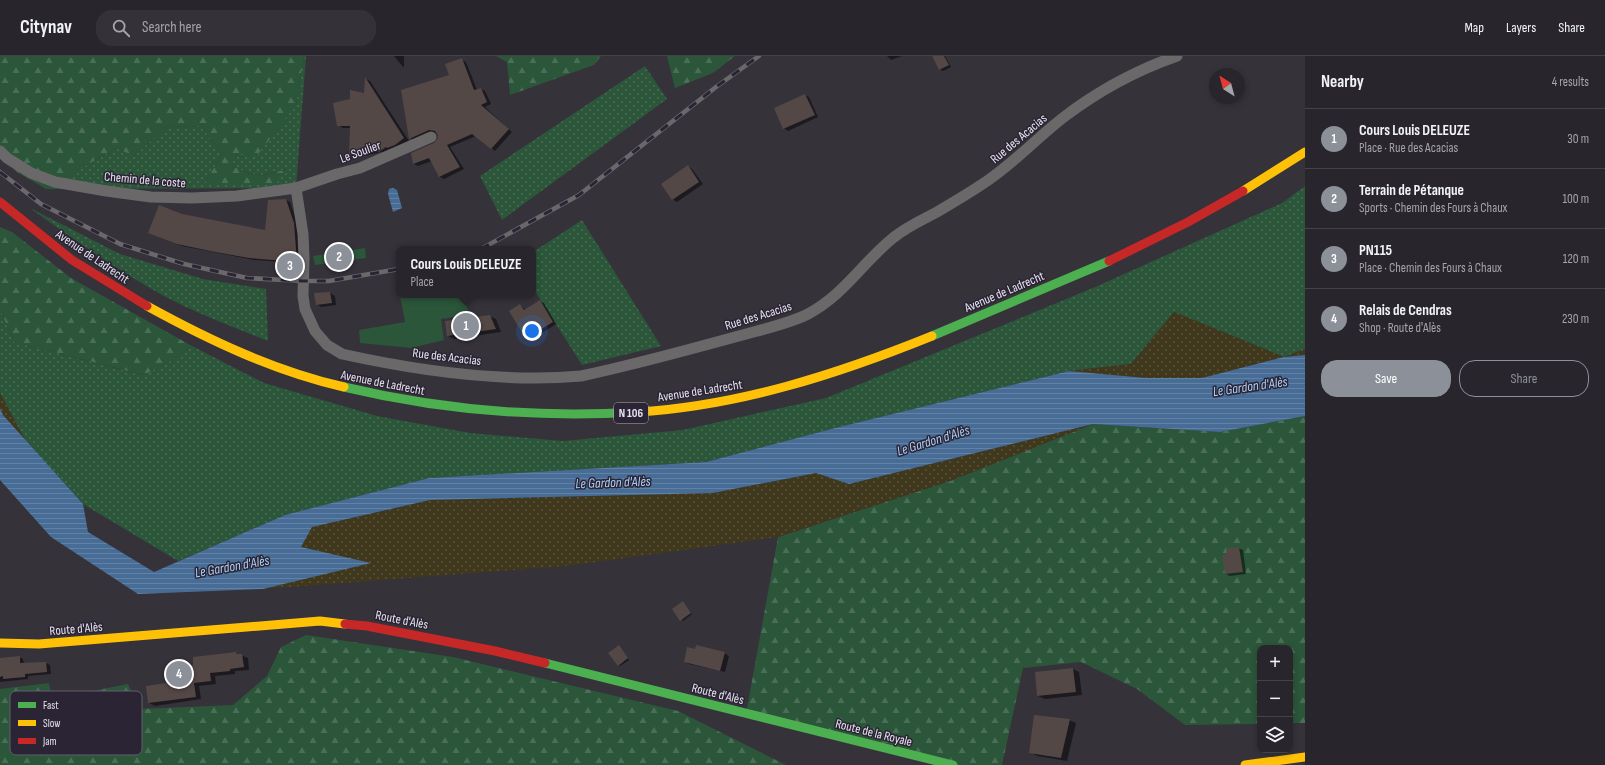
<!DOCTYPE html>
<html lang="en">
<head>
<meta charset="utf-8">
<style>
	body { margin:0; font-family:"Sofia Sans Condensed",sans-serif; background:#343238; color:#f1f3f6 }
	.controls { position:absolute; right:12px; bottom:12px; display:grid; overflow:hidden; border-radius:8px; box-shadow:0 2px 6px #0003 }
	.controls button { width:36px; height:36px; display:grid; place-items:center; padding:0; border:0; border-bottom:1px solid #444348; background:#28262c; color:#f1f3f6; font:20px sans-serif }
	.compass { position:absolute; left:1209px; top:12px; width:36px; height:36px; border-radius:50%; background:#28262c; box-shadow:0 2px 6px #0003; rotate:324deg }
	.you { position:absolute; left:532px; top:275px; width:14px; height:14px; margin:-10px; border:3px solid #fff; border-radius:50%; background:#1a73e8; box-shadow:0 0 0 6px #1a73e833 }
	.badge { display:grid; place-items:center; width:26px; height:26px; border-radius:50%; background:#8c9099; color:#fff; font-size:13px; font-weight:700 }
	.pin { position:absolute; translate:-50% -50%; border:2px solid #fff; box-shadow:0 1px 4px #0006 }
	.popup { position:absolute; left:396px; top:190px; width:140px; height:52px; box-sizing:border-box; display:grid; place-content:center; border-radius:8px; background:#28262c; filter:drop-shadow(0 1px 3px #0005); font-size:13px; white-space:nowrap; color:#a5a5a9 }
	.popup b { font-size:15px; color:#f1f3f6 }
	.popup::after { content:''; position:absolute; left:50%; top:100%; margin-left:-8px; border:8px solid transparent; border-top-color:#28262c }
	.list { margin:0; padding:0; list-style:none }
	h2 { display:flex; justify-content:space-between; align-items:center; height:52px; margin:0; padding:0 16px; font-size:17px }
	h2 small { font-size:13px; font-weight:400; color:#a5a5a9 }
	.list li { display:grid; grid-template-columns:26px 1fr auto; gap:12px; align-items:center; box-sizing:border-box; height:60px; padding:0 16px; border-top:1px solid #444348 }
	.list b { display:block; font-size:15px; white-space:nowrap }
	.list p { margin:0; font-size:13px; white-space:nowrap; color:#a5a5a9 }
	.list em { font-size:13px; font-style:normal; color:#a5a5a9 }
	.actions { display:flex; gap:8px; padding:12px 16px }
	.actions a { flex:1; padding:9px 0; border:1px solid #8c9099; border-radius:16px; text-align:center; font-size:14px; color:#8c9099 }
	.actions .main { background:#8c9099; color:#fff }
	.icon { flex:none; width:22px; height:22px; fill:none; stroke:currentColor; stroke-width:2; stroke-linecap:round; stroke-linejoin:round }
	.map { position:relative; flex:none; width:1305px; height:709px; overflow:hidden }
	header { display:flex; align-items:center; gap:24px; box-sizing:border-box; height:56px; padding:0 20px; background:#28262c; border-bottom:1px solid #444348 }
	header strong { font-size:19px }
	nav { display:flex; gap:22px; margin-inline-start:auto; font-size:14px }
	.search { width:280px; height:36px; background:#343238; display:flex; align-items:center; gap:10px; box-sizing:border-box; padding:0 14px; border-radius:16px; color:#a5a5a9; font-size:15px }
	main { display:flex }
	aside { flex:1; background:#28262c }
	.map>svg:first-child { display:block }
</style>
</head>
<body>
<header>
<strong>Citynav</strong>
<div class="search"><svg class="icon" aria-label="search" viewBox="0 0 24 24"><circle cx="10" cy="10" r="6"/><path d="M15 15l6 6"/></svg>Search here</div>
<nav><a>Map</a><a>Layers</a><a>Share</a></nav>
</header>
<main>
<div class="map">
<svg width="1305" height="709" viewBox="0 0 1305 709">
	<defs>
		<pattern id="grass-dots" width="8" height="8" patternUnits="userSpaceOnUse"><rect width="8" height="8" fill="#2b563a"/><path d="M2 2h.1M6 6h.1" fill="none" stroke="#4a6e57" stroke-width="1.8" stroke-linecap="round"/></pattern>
		<pattern id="forest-firs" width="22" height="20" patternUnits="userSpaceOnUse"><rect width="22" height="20" fill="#2b563a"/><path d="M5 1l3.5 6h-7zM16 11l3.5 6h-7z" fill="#4a6e57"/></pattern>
		<pattern id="sand-dots" width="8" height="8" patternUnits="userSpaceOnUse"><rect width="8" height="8" fill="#3f381d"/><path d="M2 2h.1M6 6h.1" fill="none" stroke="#5b553e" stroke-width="1.8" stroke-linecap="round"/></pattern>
		<pattern id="water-rules" width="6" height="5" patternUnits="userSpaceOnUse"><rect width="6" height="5" fill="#476c96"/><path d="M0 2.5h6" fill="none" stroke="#6281a5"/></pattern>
	</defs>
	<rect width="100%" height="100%" fill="#35323a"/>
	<g fill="url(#grass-dots)">
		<path d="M 304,0 L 306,0 L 296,132 L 46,133 L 116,92 L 134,100 L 166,71 L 201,70 L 222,98 L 205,127 L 276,127 L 286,113 C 259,121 256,122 231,109 L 238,97 L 296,49 Z"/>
		<path d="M 645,10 L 667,43 L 502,164 L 480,120 Z"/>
		<path d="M 1305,130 L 1305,293 L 1284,301 L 1174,256 L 1131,308 L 1069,315 L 835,372 L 706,406 L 429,422 L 285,459 L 178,505 L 83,448 L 25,384 L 0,337 L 0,253 L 14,286 L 143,319 L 169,306 L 192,290 L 264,327 L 377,360 L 470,377 L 563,385 L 683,374 L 826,342 L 1093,232 L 1282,147 Z"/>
		<path d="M 30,152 L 120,198 L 203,223 L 266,233 L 268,285 C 233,271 196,257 162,239 C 116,213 73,183 30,152 Z"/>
		<path d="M 582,164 L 661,290 L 582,309 L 533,232 L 533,196 Z"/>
	</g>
	<g fill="url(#forest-firs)">
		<path d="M 0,0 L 304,0 L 296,49 L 256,101 L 238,97 L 231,109 C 257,123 259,121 287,113 L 277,127 L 205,127 L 222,98 L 201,70 L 166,71 L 134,100 L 116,92 L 46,133 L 17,116 L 0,99 Z"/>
		<path d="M 496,0 L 601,0 L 594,9 L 510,39 L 507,6 Z"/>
		<path d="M 667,0 L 735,0 L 713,17 L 675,32 Z"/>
		<path d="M 0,171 L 12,176 L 71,222 L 192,290 L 169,306 L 144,319 L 14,286 L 0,253 Z"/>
		<path d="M 1305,360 L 1305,667 L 1290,667 L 1290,592 L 1260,592 L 1260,668 L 1185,669 L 1137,633 L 1081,606 L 1023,612 L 1002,709 L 953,709 L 746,658 L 778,481 L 950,425 L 1093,368 L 1220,376 Z"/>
		<path d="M 306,579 L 453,601 L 678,655 L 786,709 L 0,709 L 0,633 L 49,627 L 52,643 L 128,628 L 139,653 L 233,649 L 267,620 L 281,591 Z"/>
	</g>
	<g fill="url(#sand-dots)">
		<path d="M 1174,256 L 1284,301 L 1305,293 L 1305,299 L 1284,301 L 1202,322 L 1146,322 L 1069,315 L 1131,308 Z"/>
		<path d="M 0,337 L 25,384 L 0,362 Z"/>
		<path d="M 1093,368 L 950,425 L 778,481 L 566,510 L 263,533 L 286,500 L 312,471 L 430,444 L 713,437 L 816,417 L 849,428 Z"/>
	</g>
	<g fill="#2b563a">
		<path d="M 365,192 L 366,202 L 315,209 L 313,200 Z"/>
		<path d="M 400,239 L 464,239 L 469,259 L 441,263 L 444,284 L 411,292 L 360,287 L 359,274 L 405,266 Z"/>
	</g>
	<g fill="url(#water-rules)">
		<path d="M 393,132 L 397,134 L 402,152 L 393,156 L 388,138 L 389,133 Z"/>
		<path d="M 1305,299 L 1305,360 L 1220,376 L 1093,368 L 849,428 L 816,417 L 713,437 L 430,444 L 312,471 L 301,491 L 371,507 L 263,533 L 138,538 L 51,481 L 0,424 L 0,352 L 3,359 L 83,448 L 88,476 L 154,516 L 285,459 L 429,422 L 706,406 L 835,372 L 1069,315 L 1146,322 L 1202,322 L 1284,301 Z"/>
	</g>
	<g fill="#0007" fill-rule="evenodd">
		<path d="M 394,0 L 404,0 L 404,11 L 403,11 Z"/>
		<path d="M 887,0 L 902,0 L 891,4 Z"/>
		<path d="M 932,0 L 945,0 L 951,11 L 943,15 L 939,13 Z"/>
		<path d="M 462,4 L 466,6 L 477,34 L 481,33 L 485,35 L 491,48 L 485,51 L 512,76 L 495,95 L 476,80 L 450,91 L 464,113 L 444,123 L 440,121 L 432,105 L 418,110 L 413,107 L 435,88 L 439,82 L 437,77 L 433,76 L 414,85 L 410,82 Z"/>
		<path d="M 366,23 L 370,25 L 409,85 L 384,98 L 381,96 L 355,102 L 350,99 L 350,72 L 343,72 L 338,69 L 365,39 ZM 382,92 L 382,93 L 354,100 L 354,98 Z"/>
		<path d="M 805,39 L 809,41 L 818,61 L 788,75 L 784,72 Z"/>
		<path d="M 688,110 L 692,113 L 703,128 L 677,146 L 672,143 Z"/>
		<path d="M 286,144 L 290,146 L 298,170 L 301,207 L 254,204 L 182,190 L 149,177 L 182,159 L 266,176 Z"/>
		<path d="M 330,237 L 335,240 L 336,249 L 321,251 L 317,248 L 315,238 Z"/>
		<path d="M 540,245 L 544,247 L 556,268 L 539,279 L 534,275 L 527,279 L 523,277 L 520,249 L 526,254 Z"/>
		<path d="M 489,260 L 496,263 L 501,276 L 454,283 L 448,280 Z"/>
		<path d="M 1238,492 L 1243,494 L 1246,518 L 1230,520 L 1226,518 L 1228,499 Z"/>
		<path d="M 684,547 L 692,558 L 683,565 L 673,553 Z"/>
		<path d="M 619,590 L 629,604 L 620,610 L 618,609 Z"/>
		<path d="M 236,597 L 248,602 L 249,614 L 235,615 L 235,618 L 215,620 L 216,628 L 199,630 L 201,643 L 155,650 L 149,647 L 168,628 L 194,609 Z"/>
		<path d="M 724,597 L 729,600 L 725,616 L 689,608 L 685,606 Z"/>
		<path d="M 20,601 L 23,603 L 24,608 L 46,607 L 50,609 L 51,618 L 28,620 L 28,623 L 0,626 L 0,603 Z"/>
		<path d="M 1073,613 L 1079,616 L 1082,639 L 1045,643 L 1038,640 Z"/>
		<path d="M 1069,664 L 1076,667 L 1067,705 L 1037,700 L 1030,696 Z"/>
	</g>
	<g fill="#544847">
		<path d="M 932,0 L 944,0 L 949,9 L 939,14 Z"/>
		<path d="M 462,2 L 474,34 L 481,32 L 487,46 L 481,49 L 509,73 L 491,93 L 472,78 L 447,89 L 460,111 L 439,121 L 429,102 L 413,108 L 411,97 L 434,87 L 438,82 L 438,79 L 435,75 L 429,74 L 409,83 L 401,34 L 449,19 L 445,8 Z"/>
		<path d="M 365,21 L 404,82 L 395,89 L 387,92 L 386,91 L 379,96 L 377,94 L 349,100 L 350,70 L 337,70 L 333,47 L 350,43 L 350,34 L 364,37 Z"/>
		<path d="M 805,38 L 815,59 L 783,73 L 774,52 Z"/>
		<path d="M 688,109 L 699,126 L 672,144 L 661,128 Z"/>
		<path d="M 286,143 L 294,167 L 297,206 L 249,202 L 215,196 L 177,188 L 148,177 L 159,149 L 182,158 L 265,174 L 268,144 Z"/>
		<path d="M 330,236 L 332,247 L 316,249 L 314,237 Z"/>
		<path d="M 540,244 L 553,266 L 535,277 L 532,272 L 523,278 L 509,255 L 520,248 L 524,254 Z"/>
		<path d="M 490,259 L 496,273 L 447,280 L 445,265 Z"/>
		<path d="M 1239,491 L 1243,516 L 1225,518 L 1222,499 L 1227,498 L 1226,492 Z"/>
		<path d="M 683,545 L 691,557 L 680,565 L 672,553 Z"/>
		<path d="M 619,589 L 628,602 L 618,610 L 608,597 Z"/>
		<path d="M 696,589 L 725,596 L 720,615 L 684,606 L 687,591 L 695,593 Z"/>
		<path d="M 236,596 L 237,598 L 242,598 L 244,611 L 230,613 L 230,615 L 210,617 L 211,625 L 194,627 L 196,641 L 148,647 L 146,630 L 166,627 L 165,613 L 193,609 L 193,601 Z"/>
		<path d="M 20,600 L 20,607 L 46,606 L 47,616 L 25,618 L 25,621 L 3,623 L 3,620 L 0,621 L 0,602 Z"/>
		<path d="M 1073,612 L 1076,636 L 1037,640 L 1035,616 Z"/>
		<path d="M 1034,659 L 1070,663 L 1061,702 L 1029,697 Z"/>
	</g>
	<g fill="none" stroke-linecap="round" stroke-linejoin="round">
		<g stroke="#6b686a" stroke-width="11">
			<path d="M 0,95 L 7,102 L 31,117 L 55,126 L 106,135 L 151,141 L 192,142 L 237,140 L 296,132 L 337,118 L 360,112 L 431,81"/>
			<path d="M 296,132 L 303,178 L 304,202 L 303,240 L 305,253 L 315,275 L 327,289 L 342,298 C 419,315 502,327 581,320 C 633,309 684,295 735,281 C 759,274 786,269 808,258 C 844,239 862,207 893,182 C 906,171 922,164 937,156 C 954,146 971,136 987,125 C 1015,106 1038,81 1064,61 C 1098,35 1137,14 1177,0"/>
		</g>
		<g stroke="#4caf50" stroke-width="9">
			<path d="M 932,280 L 1109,205"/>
			<path d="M 344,331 C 440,354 538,362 637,356"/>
			<path d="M 545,607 L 953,709"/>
		</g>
		<g stroke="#ffc107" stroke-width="9">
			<path d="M 1243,135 L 1305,96"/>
			<path d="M 147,250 C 209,284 274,315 344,331"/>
			<path d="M 637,356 C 739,350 838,318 932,280"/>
			<path d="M 0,587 L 39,588 L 320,565 L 345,568"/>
			<path d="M 1245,709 L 1305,701"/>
		</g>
		<g stroke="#c62828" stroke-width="9">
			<path d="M 0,146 L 72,204 L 147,250"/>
			<path d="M 1109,205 L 1188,166 L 1243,135"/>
			<path d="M 345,568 L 367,570 L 495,595 L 545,607"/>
		</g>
		<g stroke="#6b686c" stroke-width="4.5">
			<g id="rail">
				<path d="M 0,116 L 41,148 L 120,188 L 184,208 L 247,222 L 303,225 L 329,225 L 399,213"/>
				<path d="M 481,193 L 579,139 L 716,31 L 759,0"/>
			</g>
		</g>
		<use href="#rail" stroke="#2a2434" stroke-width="3" stroke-dasharray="9" stroke-linecap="butt"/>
	</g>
	<g text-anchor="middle" stroke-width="3" stroke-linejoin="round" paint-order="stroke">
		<rect fill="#2a2434" stroke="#aeaab6" stroke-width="1" x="614" y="347" width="34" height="20" rx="3"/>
		<g font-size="12" font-weight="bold" fill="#e7e3ee">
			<text x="631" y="361">N 106</text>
		</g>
		<g font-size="13" fill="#e7e3ee" stroke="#2a2434">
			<text transform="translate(1018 82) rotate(-40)" y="5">Rue des Acacias</text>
			<text transform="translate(360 95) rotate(-20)" y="5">Le Soulier</text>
			<text transform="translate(145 123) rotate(5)" y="5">Chemin de la coste</text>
			<text transform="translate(93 200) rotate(34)" y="5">Avenue de Ladrecht</text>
			<text transform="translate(1004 235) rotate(-23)" y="5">Avenue de Ladrecht</text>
			<text transform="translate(758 259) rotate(-17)" y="5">Rue des Acacias</text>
			<text transform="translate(447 300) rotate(7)" y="5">Rue des Acacias</text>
			<text transform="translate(383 326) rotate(11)" y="5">Avenue de Ladrecht</text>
			<text transform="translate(700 334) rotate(-9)" y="5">Avenue de Ladrecht</text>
			<text transform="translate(402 563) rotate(11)" y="5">Route d'Alès</text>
			<text transform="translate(76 572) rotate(-5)" y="5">Route d'Alès</text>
			<text transform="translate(718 637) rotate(14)" y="5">Route d'Alès</text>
			<text transform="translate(874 676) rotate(14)" y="5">Route de la Royale</text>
		</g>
		<g font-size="14" font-style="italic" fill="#add0f9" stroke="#2a2434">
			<text transform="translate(1250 330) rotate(-8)" y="5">Le Gardon d'Alès</text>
			<text transform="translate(933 384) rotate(-17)" y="5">Le Gardon d'Alès</text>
			<text transform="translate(613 426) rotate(-2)" y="5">Le Gardon d'Alès</text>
			<text transform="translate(232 510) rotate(-10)" y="5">Le Gardon d'Alès</text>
		</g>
	</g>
	<rect x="10" y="635" width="132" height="64" rx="6" fill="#2a2434" stroke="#635d6c" stroke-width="1"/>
	<rect x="18" y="646" width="18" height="6" fill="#4caf50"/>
	<rect x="18" y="664" width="18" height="6" fill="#ffc107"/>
	<rect x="18" y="682" width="18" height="6" fill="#c62828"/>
	<g font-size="11" fill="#e7e3ee">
		<text x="43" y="653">Fast</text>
		<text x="43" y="671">Slow</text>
		<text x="43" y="689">Jam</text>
	</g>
</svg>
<div class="controls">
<button>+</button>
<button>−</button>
<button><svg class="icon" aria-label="layers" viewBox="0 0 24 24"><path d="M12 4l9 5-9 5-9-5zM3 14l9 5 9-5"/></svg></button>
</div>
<svg class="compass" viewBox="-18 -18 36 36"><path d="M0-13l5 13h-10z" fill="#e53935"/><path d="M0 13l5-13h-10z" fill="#a5a5a9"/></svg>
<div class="you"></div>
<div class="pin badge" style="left:466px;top:270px">1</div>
<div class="popup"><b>Cours Louis DELEUZE</b>Place</div>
<div class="pin badge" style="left:339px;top:201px">2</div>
<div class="pin badge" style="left:290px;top:210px">3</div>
<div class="pin badge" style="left:179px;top:618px">4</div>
</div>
<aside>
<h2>Nearby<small>4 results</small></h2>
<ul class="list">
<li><span class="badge">1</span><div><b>Cours Louis DELEUZE</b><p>Place · Rue des Acacias</p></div><em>30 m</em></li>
<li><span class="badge">2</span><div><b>Terrain de Pétanque</b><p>Sports · Chemin des Fours à Chaux</p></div><em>100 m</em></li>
<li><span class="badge">3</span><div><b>PN115</b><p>Place · Chemin des Fours à Chaux</p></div><em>120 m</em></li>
<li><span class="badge">4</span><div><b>Relais de Cendras</b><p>Shop · Route d'Alès</p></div><em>230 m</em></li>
</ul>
<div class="actions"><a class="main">Save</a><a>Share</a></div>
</aside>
</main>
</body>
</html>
